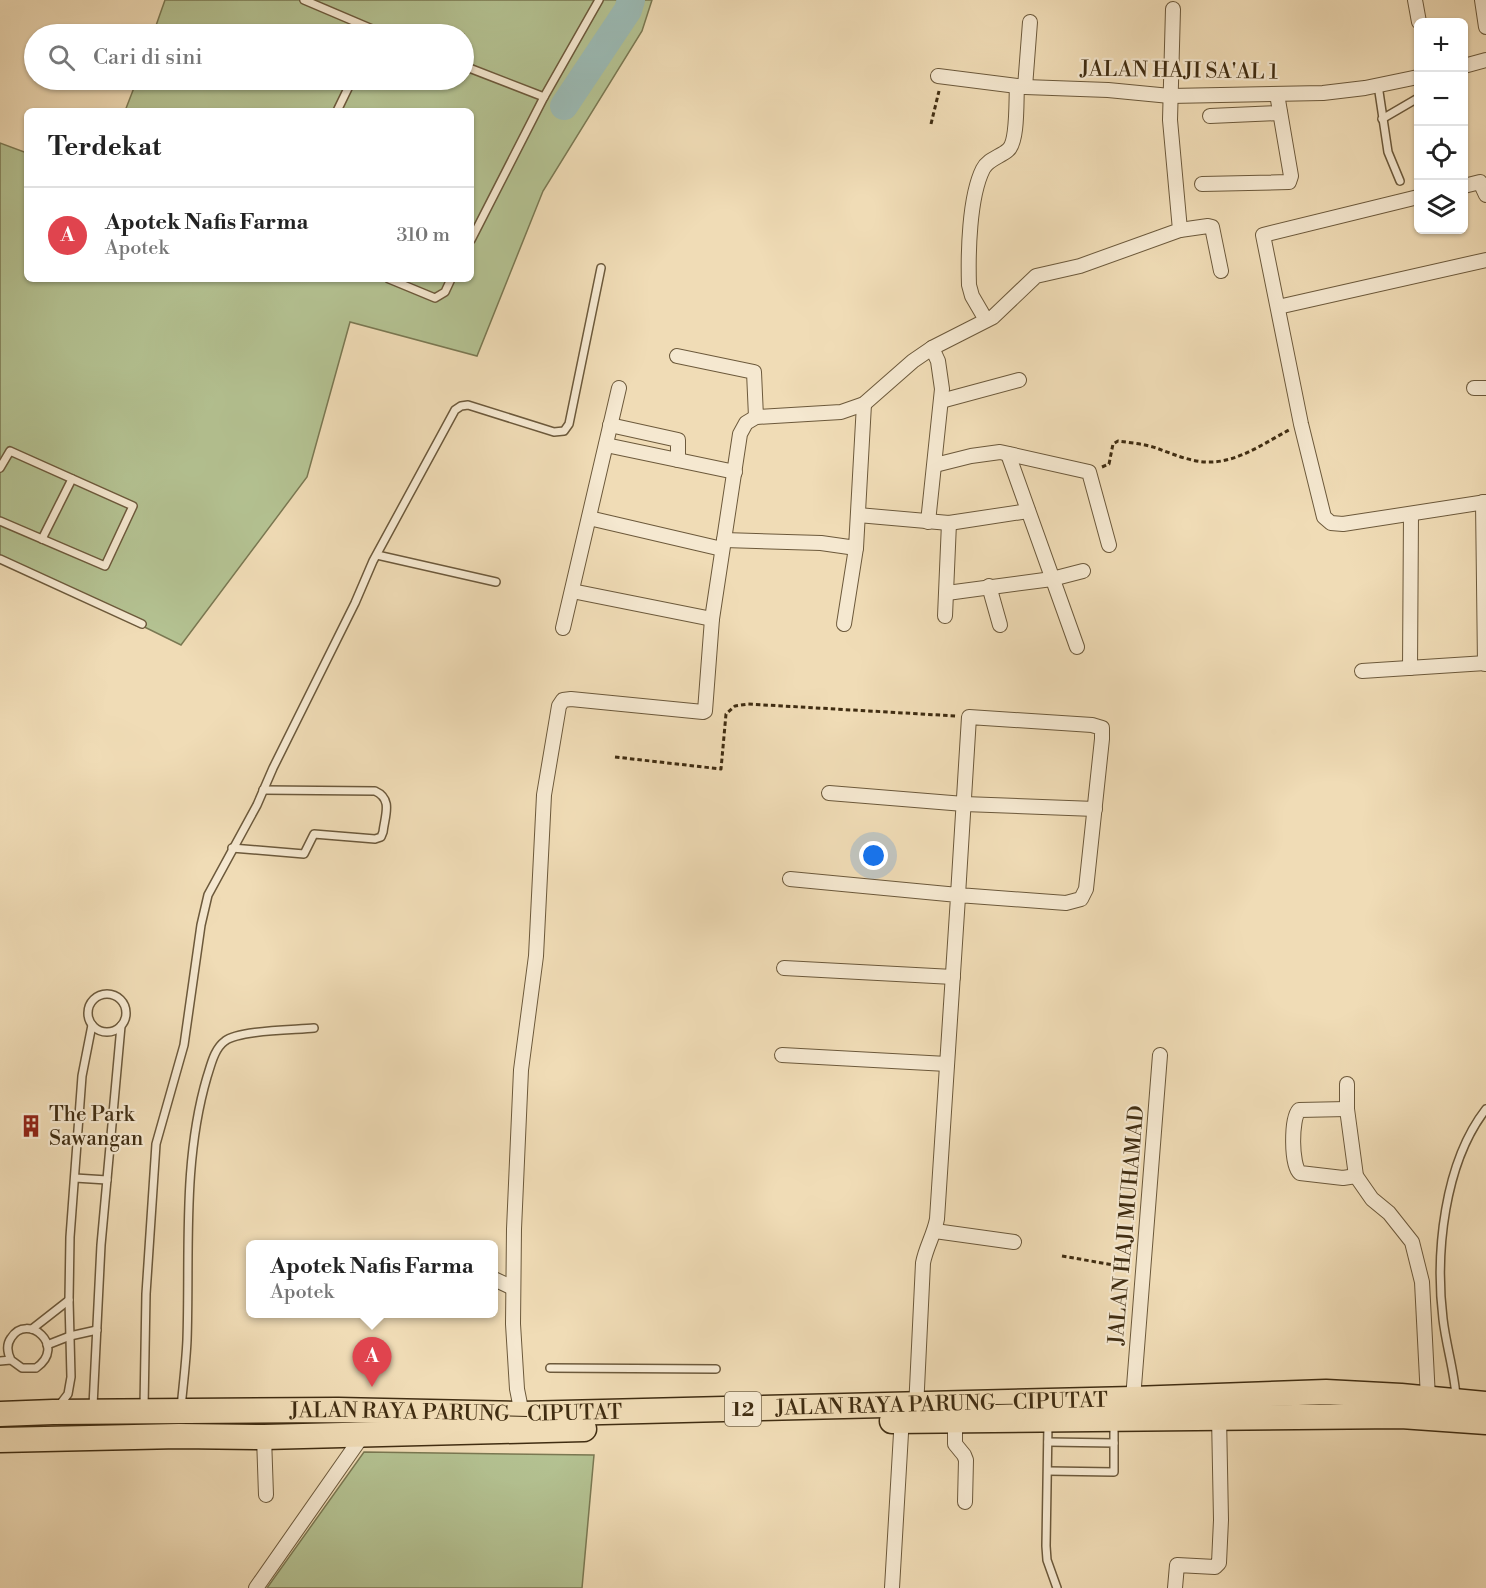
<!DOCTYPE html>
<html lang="id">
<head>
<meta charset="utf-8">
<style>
	body { margin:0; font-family:"Libre Bodoni",serif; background:#f2f2f2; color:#222 }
	.controls { position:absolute; right:18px; top:18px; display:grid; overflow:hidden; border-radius:9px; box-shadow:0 2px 4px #0004 }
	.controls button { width:54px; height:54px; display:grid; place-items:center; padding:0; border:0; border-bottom:2px solid #e0e0e0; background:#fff; color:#222; font:30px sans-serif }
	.you { position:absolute; left:874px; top:856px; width:21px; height:21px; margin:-15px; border:4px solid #fff; border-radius:50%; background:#1a73e8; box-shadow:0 0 0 9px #1a73e833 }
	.badge { display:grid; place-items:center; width:39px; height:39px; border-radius:50%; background:#8f2418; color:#fff; font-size:20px; font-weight:700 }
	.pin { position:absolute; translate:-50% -50px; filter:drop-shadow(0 2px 3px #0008) }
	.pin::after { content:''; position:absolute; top:32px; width:21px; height:18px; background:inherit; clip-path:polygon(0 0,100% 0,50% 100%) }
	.popup { position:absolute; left:246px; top:1240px; width:252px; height:78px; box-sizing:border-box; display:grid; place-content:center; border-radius:9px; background:#fff; filter:drop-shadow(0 2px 4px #0005); font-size:20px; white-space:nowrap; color:#767676 }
	.popup b { font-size:22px; color:#222 }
	.popup::after { content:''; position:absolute; left:50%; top:100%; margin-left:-12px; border:12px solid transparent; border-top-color:#fff }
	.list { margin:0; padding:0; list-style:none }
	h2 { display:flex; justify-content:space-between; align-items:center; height:78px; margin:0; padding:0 24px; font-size:26px }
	h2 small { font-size:20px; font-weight:400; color:#767676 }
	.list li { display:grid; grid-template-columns:39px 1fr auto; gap:18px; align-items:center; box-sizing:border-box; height:96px; padding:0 24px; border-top:2px solid #e0e0e0 }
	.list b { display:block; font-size:22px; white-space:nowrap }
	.list p { margin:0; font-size:20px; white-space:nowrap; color:#767676 }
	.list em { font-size:20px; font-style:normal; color:#767676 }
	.icon { flex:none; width:33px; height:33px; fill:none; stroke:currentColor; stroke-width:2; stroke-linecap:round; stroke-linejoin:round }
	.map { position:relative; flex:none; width:1486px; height:1588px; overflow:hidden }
	.search { position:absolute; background:#fff; box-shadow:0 2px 4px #0004; left:24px; top:24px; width:450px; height:66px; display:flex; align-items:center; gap:15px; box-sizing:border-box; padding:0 21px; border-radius:33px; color:#767676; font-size:22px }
	.panel { position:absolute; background:#fff; box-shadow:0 2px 4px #0004; left:24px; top:108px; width:450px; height:174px; border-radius:9px }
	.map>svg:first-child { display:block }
</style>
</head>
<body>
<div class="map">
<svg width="1486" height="1588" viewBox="0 0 1486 1588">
	<rect width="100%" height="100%" fill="#f0dcb6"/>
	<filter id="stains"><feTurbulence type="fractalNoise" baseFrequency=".00333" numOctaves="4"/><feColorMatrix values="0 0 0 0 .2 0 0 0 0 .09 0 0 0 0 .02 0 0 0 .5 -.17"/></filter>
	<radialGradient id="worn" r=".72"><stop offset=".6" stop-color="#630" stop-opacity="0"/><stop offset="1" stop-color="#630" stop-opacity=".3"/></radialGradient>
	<g fill="#b4c292" stroke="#7a7852" stroke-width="1.5">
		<path d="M 165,0 L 652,0 L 642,31 L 543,191 L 477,356 L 350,322 L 307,477 L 181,645 L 0,556 L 0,143 L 27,153 L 27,279 L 471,279 L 471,111 L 125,111 L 137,80 L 464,80 L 464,34 L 153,34 Z"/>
		<path d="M 364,1452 L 594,1455 L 582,1588 L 267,1588 Z"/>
	</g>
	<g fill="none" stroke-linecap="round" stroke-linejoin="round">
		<path stroke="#9bbab4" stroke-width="28" d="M 564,106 L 628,10 L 631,0"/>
		<g stroke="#6c593b" stroke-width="10">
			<g id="lane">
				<path d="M 304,0 L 384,34"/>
				<path d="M 464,66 L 544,97"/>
				<path d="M 1378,85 L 1388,152 L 1400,181"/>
				<path d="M 337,111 L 352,80"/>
				<path d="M 1382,119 L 1418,98"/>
				<path d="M 471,240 L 544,97 L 599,0"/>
				<path d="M 389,279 L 435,298 L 445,292 L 451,279"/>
				<path d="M 0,468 L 10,451 L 133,506 L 105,566 L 0,521"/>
				<path d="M 42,539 L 72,479"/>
				<path d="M 377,555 L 496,582"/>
				<path d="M 0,559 L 142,624"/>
				<path d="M 232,848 L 304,854 L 314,834 L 375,839 L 381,837 L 383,832 C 385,815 393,799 375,791 L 263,790"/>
				<circle cx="107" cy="1013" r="19"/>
				<path d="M 75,1178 L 107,1180"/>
				<path d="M 32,1329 L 69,1300"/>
				<path d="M 47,1345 L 70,1336 L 97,1330"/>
				<path d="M 0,1361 L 11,1360 L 22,1368 L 36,1368 C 68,1346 27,1312 11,1338 C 6,1345 7,1352 11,1360"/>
				<path d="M 550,1368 L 716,1369"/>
				<path d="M 1456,1396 C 1454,1370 1446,1345 1443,1319 C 1435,1253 1444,1163 1486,1109"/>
				<path d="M 93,1406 L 101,1245 L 121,1026"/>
				<path d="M 58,1407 L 68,1394 L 71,1377 L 69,1300 L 70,1237 L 82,1076 L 92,1025"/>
				<path d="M 144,1407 L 146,1294 L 156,1144 L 184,1045 L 201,925 L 208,895 L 257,805 L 273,768 L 355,603 L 373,561 L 455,410 L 461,406 L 468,405 L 554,432 L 564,431 L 569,424 L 601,268"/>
				<path d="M 181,1408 C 183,1386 186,1363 187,1340 C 190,1253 182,1162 207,1077 C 211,1065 214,1049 225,1041 C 239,1030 295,1030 314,1028"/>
				<path d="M 1048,1424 L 1046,1546 L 1047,1560 L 1057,1588"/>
				<path d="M 1114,1443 L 1114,1421"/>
				<path d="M 1048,1471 L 1114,1472 L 1114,1443 L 1048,1442"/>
			</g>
		</g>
		<g stroke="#6c593b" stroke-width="16">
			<g id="street">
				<path d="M 1415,0 L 1419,22"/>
				<path d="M 1482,0 L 1486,27"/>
				<path d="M 1464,66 L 1486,60"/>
				<path d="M 938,76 L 1025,87 L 1108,90 L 1170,96 L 1323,93 L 1365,88 L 1418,77"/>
				<path d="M 1025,87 L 1030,22"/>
				<path d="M 1210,116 L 1280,113"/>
				<path d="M 1202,184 L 1289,182 L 1291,176 L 1277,94"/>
				<path d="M 1464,186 L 1480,182 L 1486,195"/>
				<path d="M 1418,197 L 1263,235 L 1301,424 L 1324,517 L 1331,523 L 1343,524 L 1486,502"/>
				<path d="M 1180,230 L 1208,226 L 1212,227 L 1221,271"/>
				<path d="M 1278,307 L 1486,260"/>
				<path d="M 986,320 L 972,296 L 969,285 C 968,254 969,197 983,169 C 988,159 1000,157 1008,150 C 1018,142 1016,100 1017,86"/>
				<path d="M 677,356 L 754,372 L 756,417"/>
				<path d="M 1474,388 L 1486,388"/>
				<path d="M 941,401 L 1019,380"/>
				<path d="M 610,425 L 678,440 L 678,460"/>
				<path d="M 606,445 L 735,472"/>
				<path d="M 1008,454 L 1077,647"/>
				<path d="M 935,465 L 971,456 L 1000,452 L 1089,472 L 1109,545"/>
				<path d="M 1483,502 L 1485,664"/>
				<path d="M 858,515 L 949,523 L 1028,511"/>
				<path d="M 589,518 L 722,549"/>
				<path d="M 928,522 L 942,389 L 938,361 L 932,348"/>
				<path d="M 724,540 L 821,543 L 856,548 L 864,404"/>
				<path d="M 989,586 L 1000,625"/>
				<path d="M 572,591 L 712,619"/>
				<path d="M 947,593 L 1052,579 L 1083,571"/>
				<path d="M 945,616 L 949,523"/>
				<path d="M 844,624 L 856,548"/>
				<path d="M 563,628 L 619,388"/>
				<path d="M 1410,668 L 1411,514"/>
				<path d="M 1362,671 L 1486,663"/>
				<path d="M 829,793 L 964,804 L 1095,809"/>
				<path d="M 790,879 L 958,895 L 1066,903 L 1081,899 L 1086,889 L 1102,739 L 1102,728 L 1092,725 L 969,717 L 958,895 L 958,897 L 937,1219 C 934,1235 926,1247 923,1263 L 916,1409"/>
				<path d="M 784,968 L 953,977"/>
				<path d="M 782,1055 L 947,1064"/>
				<path d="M 1347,1084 L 1347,1109 L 1356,1176 L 1372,1199 L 1389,1213 L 1412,1242 L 1422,1282 L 1428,1398"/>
				<path d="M 1347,1109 L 1299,1110 C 1291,1119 1291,1165 1300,1173 L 1343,1178 L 1356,1176"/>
				<path d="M 935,1231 L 1014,1242"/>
				<path d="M 494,1279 L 513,1288"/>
				<path d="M 1133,1399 L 1160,1055"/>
				<path d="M 522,1414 L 517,1389 L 513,1324 L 514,1229 L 521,1070 L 536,956 L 544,795 L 559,706 L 563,700 L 571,699 L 703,712 L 705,711 L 712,619 L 740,434 L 746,423 L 756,417 L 841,412 L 864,404 L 913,361 L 932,348 L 993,317 L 1036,276 L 1080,266 L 1180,230 L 1170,120 L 1173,9"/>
				<path d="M 955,1421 L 955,1444 L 964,1455 L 966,1460 L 965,1502"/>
				<path d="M 264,1437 L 266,1495"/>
				<path d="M 256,1588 L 363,1435"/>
				<path d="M 892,1588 L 902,1416"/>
				<path d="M 1175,1588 L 1177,1565 L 1215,1567 L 1219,1563 L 1221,1520 L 1219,1416"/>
			</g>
		</g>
		<g stroke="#402d12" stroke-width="27">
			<g id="highway">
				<path id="s1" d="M 0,1414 L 53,1412 L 338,1410 L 522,1414 L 1133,1399 L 1326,1392 L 1401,1396 L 1486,1404"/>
				<path d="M 892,1421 L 1401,1416 L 1486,1422"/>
				<path d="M 0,1440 L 179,1436 L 264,1437 L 584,1429"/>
			</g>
		</g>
		<g stroke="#402d12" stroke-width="3" stroke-dasharray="4.5 3" stroke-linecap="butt">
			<path d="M 931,124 L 939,91"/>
			<path d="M 1102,467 L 1109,464 L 1113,444 L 1118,441 C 1131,443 1146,444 1159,449 C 1175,455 1194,463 1212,462 C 1240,461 1266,442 1289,430"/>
			<path d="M 615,757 L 721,769 L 726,714 L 735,706 L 748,704 L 956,716"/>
			<path d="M 1062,1256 L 1131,1268"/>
		</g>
		<use href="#lane" stroke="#f5e8d0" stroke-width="7"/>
		<use href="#street" stroke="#f5e8d0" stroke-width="14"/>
		<use href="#highway" stroke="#f0dcb6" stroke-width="24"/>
	</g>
	<defs>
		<g id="building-bare" transform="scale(1.8)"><path d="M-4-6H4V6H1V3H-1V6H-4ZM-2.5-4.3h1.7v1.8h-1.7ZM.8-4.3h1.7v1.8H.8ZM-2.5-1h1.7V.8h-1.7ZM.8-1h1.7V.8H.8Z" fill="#8f2418" stroke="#f5e8d0" stroke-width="2.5" paint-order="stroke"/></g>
	</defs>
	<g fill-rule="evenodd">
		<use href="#building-bare" x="31" y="1126"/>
	</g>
	<g text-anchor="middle" stroke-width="4.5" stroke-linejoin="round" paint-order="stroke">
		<rect fill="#f5e8d0" stroke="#76654b" stroke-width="1.5" x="725" y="1392" width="36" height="34" rx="4.5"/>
		<g font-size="20" font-weight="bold" fill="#402d12">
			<text x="743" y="1416">12</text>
		</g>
		<g font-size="21" fill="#402d12" stroke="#f5e8d0">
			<text transform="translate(1179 70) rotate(1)" y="7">JALAN HAJI SA'AL 1</text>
			<text transform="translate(1126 1225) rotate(-85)" y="7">JALAN HAJI MUHAMAD</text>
			<text dy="7" stroke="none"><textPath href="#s1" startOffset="942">JALAN RAYA PARUNG—CIPUTAT</textPath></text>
			<text dy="7" stroke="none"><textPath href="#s1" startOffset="456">JALAN RAYA PARUNG—CIPUTAT</textPath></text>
		</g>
		<g font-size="21" fill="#402d12" stroke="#f5e8d0" text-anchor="start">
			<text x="49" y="1121">The Park<tspan x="49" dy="24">Sawangan</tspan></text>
		</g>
	</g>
	<rect width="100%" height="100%" filter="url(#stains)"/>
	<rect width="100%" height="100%" fill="url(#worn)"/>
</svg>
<div class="controls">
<button>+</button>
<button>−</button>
<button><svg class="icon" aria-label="locate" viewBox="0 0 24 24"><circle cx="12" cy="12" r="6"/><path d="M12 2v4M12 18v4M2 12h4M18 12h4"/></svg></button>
<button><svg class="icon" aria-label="layers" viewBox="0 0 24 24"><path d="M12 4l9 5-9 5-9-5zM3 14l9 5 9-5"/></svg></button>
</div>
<div class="you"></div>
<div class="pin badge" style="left:372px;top:1387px;background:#e0444e">A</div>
<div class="popup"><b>Apotek Nafis Farma</b>Apotek</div>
<div class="search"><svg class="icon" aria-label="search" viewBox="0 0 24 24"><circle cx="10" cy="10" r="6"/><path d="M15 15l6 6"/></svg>Cari di sini</div>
<section class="panel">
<h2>Terdekat<small></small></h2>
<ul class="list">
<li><span class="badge" style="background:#e0444e">A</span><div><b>Apotek Nafis Farma</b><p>Apotek</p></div><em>310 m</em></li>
</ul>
</section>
</div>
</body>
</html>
